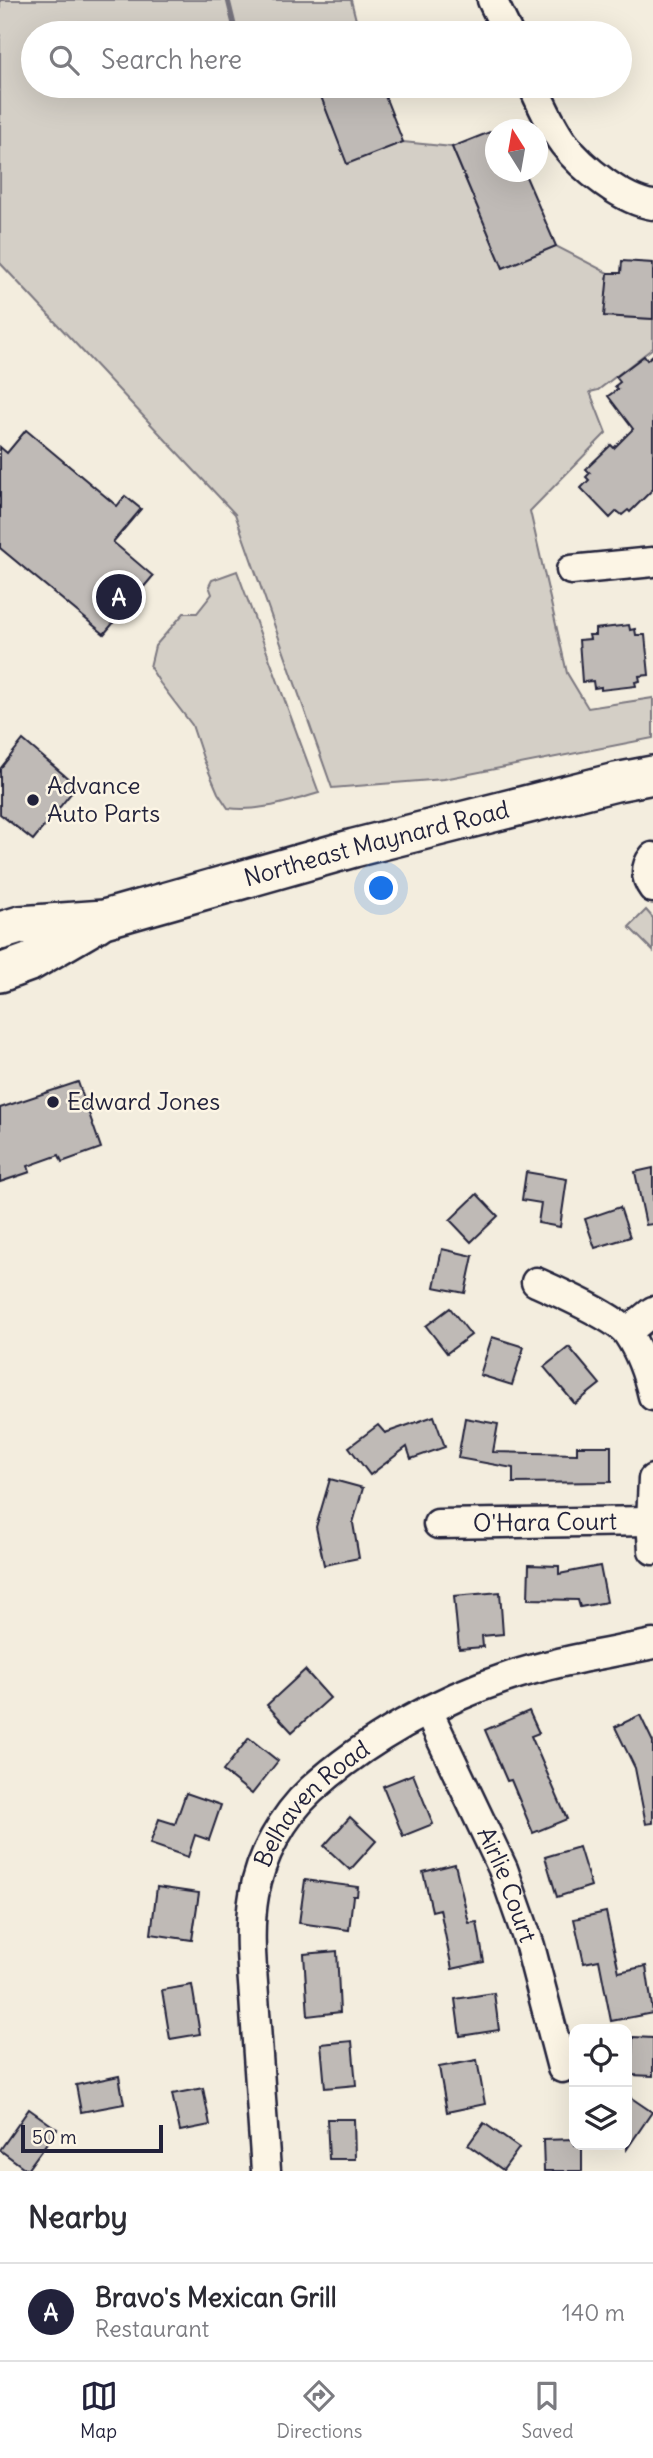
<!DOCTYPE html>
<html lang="en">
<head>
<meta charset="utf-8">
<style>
	body { margin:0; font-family:Delius,sans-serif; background:#f7f7f7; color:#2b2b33 }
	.controls { position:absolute; right:21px; bottom:21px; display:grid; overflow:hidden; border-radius:14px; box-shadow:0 7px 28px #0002 }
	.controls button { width:63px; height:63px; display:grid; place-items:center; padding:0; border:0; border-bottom:2px solid #e1e1e2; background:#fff; color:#2b2b33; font:35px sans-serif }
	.compass { position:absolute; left:485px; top:119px; width:63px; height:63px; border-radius:50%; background:#fff; box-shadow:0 7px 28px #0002; rotate:349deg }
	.scale { position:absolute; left:21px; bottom:18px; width:142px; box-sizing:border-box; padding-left:7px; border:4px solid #22223b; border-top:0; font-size:19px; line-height:24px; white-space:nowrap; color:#22223b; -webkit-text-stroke:5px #fcf5e5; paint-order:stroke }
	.you { position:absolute; left:382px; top:889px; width:24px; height:24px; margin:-18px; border:5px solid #fff; border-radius:50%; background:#1a73e8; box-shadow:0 0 0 10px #1a73e833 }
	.badge { display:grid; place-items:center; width:46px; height:46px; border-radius:50%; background:#22223b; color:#fff; font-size:23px; font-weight:700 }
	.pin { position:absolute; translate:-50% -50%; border:4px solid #fff; box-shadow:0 2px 7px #0006 }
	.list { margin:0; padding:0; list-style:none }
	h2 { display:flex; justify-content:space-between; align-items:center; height:91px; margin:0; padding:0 28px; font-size:30px }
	h2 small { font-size:23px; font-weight:400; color:#7c7c81 }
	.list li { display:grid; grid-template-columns:46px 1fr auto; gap:21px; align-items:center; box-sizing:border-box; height:98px; padding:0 28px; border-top:2px solid #e1e1e2 }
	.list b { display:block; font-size:26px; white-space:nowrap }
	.list p { margin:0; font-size:23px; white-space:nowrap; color:#7c7c81 }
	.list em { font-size:23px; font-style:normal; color:#7c7c81 }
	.icon { flex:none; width:38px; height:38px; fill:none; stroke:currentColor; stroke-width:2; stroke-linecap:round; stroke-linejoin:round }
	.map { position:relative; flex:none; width:653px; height:2171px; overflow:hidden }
	.search { position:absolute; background:#fff; box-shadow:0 7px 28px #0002; left:21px; right:21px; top:21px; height:77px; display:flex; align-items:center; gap:18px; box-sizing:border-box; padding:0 24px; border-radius:38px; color:#7c7c81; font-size:26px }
	.sheet { height:189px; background:#fff }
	nav { display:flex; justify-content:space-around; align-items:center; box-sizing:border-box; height:98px; border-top:2px solid #e1e1e2; background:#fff; font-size:19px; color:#7c7c81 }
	nav a { display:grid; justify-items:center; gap:4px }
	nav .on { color:#22223b }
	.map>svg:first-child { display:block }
</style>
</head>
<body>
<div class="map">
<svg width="653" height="2171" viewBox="0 0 653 2171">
	<rect width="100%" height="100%" fill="#f3edde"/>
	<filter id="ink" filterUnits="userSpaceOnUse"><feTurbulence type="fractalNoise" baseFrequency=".0143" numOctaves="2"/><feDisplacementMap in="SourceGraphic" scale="14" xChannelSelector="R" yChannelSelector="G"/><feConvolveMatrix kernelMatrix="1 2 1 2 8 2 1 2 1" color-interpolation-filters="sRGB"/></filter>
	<g filter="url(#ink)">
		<g fill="#d4cfc6" stroke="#7b7880" stroke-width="2">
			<path d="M 0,0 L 351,0 L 356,20 L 322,33 L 33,33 L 33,86 L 317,86 L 347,163 L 403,142 L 452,147 L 503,268 L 556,246 L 608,273 L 605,316 L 653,319 L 653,348 L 598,390 L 590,392 L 606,433 L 530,511 L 567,673 L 588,708 L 653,698 L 653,738 L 444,779 L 332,788 L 235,514 L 0,263 Z"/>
			<path d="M 237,571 L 319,793 C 288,802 260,812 228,808 L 218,793 L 203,758 L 192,725 L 160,683 L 150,667 L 155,646 L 184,613 L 197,613 L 212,594 L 209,586 L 212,580 Z"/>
			<path d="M 646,910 L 653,918 L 653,951 L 629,927 Z"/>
		</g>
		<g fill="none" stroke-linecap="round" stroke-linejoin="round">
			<path stroke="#75727b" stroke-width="5" d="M 228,0 L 236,33"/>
		</g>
		<g fill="#bfbab6" stroke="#22223b" stroke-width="2">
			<path d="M 317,86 L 381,86 L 403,142 L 347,164 Z"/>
			<path d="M 495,130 L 495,172 L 524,172 L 556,246 L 503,268 L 452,147 Z"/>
			<path d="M 622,261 L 653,263 L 653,319 L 604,316 L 608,273 L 621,273 Z"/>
			<path d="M 653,355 L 653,489 L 630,512 L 628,510 L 622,515 L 617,511 L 610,518 L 581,488 L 589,480 L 586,477 L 590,473 L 586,469 L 611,445 L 614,448 L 633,429 L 608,396 L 618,389 L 615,386 L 620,382 L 616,377 L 644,356 L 647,360 Z"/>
			<path d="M 26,430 L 117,506 L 125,496 L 141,509 L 113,542 L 153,576 L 104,634 L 0,548 L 0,447 L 7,453 Z"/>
			<path d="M 629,625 L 630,630 L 635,629 L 636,635 L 645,635 L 649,675 L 639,676 L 640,681 L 635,682 L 636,686 L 601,690 L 601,687 L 594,688 L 593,681 L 582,682 L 579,640 L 590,639 L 589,635 L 595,635 L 595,629 Z"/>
			<path d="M 23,740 L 77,786 L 33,840 L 0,814 L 0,769 Z"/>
			<path d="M 78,1082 L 101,1148 L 62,1162 L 59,1155 L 28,1166 L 30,1172 L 0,1182 L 0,1108 Z"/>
			<path d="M 653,1168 L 653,1224 L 646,1225 L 635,1172 Z"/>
			<path d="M 526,1172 L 567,1179 L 560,1227 L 538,1223 L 541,1203 L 522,1200 Z"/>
			<path d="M 477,1194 L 498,1216 L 471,1242 L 450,1220 Z"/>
			<path d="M 620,1207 L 630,1237 L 595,1248 L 585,1219 Z"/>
			<path d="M 442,1249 L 473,1256 L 465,1293 L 434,1287 Z"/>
			<path d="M 450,1308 L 471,1335 L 447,1353 L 426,1326 Z"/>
			<path d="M 492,1337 L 524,1347 L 512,1385 L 480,1375 Z"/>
			<path d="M 569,1347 L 600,1384 L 575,1404 L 544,1367 Z"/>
			<path d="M 434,1416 L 445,1447 L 411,1459 L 407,1447 L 370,1475 L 349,1447 L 378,1425 L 385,1433 Z"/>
			<path d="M 465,1418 L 498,1424 L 493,1452 L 577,1454 L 577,1446 L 611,1446 L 611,1482 L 513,1483 L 513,1468 L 458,1458 Z"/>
			<path d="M 330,1479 L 363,1488 L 353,1523 L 359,1558 L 324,1565 L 316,1527 Z"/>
			<path d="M 529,1565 L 559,1566 L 559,1574 L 600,1566 L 607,1602 L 580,1607 L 578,1600 L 528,1599 Z"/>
			<path d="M 500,1592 L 503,1634 L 482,1636 L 483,1647 L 459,1649 L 454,1596 Z"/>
			<path d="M 305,1670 L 330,1698 L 292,1732 L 267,1705 Z"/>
			<path d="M 529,1711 L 539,1733 L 531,1736 L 567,1819 L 533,1833 L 511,1780 L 507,1781 L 485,1730 Z"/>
			<path d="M 640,1715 L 653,1742 L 653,1823 L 646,1824 L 635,1768 L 615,1727 Z"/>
			<path d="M 249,1738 L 278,1761 L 252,1794 L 223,1771 Z"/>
			<path d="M 413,1774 L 433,1824 L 403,1836 L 383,1786 Z"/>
			<path d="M 186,1793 L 221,1805 L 209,1840 L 195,1835 L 188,1857 L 150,1844 L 159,1819 L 175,1824 Z"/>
			<path d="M 350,1817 L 376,1841 L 350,1870 L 324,1846 Z"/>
			<path d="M 579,1847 L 591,1886 L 557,1897 L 545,1857 Z"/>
			<path d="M 455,1864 L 469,1923 L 477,1922 L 484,1962 L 452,1969 L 440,1909 L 432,1911 L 423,1872 Z"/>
			<path d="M 305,1880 L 358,1887 L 357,1896 L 353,1896 L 349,1930 L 299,1923 Z"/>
			<path d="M 157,1887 L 199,1893 L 192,1940 L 151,1934 Z"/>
			<path d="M 606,1912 L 619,1972 L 646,1966 L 653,2013 L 611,2021 L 599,1960 L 584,1963 L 574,1919 Z"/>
			<path d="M 337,1951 L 340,2012 L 308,2016 L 304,1954 Z"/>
			<path d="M 192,1985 L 200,2034 L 170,2039 L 162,1990 Z"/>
			<path d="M 494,1993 L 499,2030 L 460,2036 L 455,1999 Z"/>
			<path d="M 633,2037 L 653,2038 L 653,2076 L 631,2075 Z"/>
			<path d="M 352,2041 L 356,2085 L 325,2088 L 321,2044 Z"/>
			<path d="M 477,2060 L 485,2104 L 447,2112 L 439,2067 Z"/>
			<path d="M 119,2076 L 124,2104 L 81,2112 L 76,2085 Z"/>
			<path d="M 203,2088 L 210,2125 L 180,2131 L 172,2094 Z"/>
			<path d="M 627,2095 L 652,2112 L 627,2149 Z"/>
			<path d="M 29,2109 L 57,2129 L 27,2170 L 0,2150 Z"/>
			<path d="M 327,2119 L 354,2119 L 355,2159 L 329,2159 Z"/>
			<path d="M 484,2123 L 519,2148 L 503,2170 L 468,2145 Z"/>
			<path d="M 574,2139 L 574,2145 L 582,2145 L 582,2171 L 544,2171 L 543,2140 Z"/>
		</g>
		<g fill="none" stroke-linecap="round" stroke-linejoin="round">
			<g stroke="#22223b" stroke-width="33">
				<g id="minor">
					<path d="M 492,0 L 508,33"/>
					<path d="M 533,86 C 542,105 551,127 564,144 C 582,168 623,201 653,205"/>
					<path d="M 571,570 L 653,562"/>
					<path d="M 653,857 C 645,867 645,877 653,888"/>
					<path d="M 536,1282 C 556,1291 617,1318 628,1334 C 640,1352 648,1375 653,1396"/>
					<path d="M 627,1332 L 653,1311"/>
					<path d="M 653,1479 L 651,1521 L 653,1550"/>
					<path id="s1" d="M 438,1524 L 651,1521"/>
					<path id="s2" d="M 428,1711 L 503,1869 L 530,1946 L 562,2068"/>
					<path id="s3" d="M 266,2171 C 262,2118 259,2065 255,2012 C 253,1974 247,1934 254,1895 C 260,1857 283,1816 311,1790 C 364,1741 440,1699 508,1677 C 555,1661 605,1654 653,1644"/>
				</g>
			</g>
			<g stroke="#22223b" stroke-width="42">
				<g id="major">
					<path id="s4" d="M 0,931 L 20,925 L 104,919 L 354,848 L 616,782 L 653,775"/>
					<path d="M 0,973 L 30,962 L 97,923"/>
				</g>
			</g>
			<use href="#minor" stroke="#fcf5e5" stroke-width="28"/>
			<use href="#major" stroke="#fcf5e5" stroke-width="37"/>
		</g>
	</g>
	<g fill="#22223b" stroke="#fcf5e5" stroke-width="2.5">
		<circle cx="33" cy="800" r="7"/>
		<circle cx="53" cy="1102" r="7"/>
	</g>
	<g text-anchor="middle" stroke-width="5" stroke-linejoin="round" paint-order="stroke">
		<g font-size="24" fill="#22223b" stroke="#fcf5e5" text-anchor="start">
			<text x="47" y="794">Advance<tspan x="47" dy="28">Auto Parts</tspan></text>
			<text x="67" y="1110">Edward Jones</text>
		</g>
		<g font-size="24" fill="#22223b" stroke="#fcf5e5">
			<text dy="8" stroke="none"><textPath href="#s4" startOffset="388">Northeast Maynard Road</textPath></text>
			<text dy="8" stroke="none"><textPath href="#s1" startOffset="107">O'Hara Court</textPath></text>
			<text dy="8" stroke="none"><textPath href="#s3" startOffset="388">Belhaven Road</textPath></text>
			<text dy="8" stroke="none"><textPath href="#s2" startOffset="191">Airlie Court</textPath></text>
		</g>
	</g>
</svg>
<div class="controls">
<button><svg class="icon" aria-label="locate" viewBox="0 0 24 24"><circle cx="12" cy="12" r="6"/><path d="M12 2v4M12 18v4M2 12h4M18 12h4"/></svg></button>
<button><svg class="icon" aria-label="layers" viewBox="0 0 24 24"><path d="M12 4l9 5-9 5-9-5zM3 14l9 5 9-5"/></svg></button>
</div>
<svg class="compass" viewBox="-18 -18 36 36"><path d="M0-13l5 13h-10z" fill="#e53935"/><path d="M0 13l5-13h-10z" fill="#7c7c81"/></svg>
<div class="scale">50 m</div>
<div class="you"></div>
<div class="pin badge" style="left:119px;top:597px">A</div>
<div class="search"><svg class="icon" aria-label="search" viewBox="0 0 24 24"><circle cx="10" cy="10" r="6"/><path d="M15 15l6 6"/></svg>Search here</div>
</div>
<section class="sheet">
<h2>Nearby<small></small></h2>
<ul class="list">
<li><span class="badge">A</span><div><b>Bravo's Mexican Grill</b><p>Restaurant</p></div><em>140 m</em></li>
</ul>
</section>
<nav>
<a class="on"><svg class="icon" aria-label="map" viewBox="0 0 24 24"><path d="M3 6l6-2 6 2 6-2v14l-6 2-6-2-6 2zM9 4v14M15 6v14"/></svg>Map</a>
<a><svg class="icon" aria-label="directions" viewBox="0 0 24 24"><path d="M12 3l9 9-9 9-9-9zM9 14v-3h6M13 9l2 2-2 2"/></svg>Directions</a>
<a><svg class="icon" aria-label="saved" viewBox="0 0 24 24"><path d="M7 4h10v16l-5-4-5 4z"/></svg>Saved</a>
</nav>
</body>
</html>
